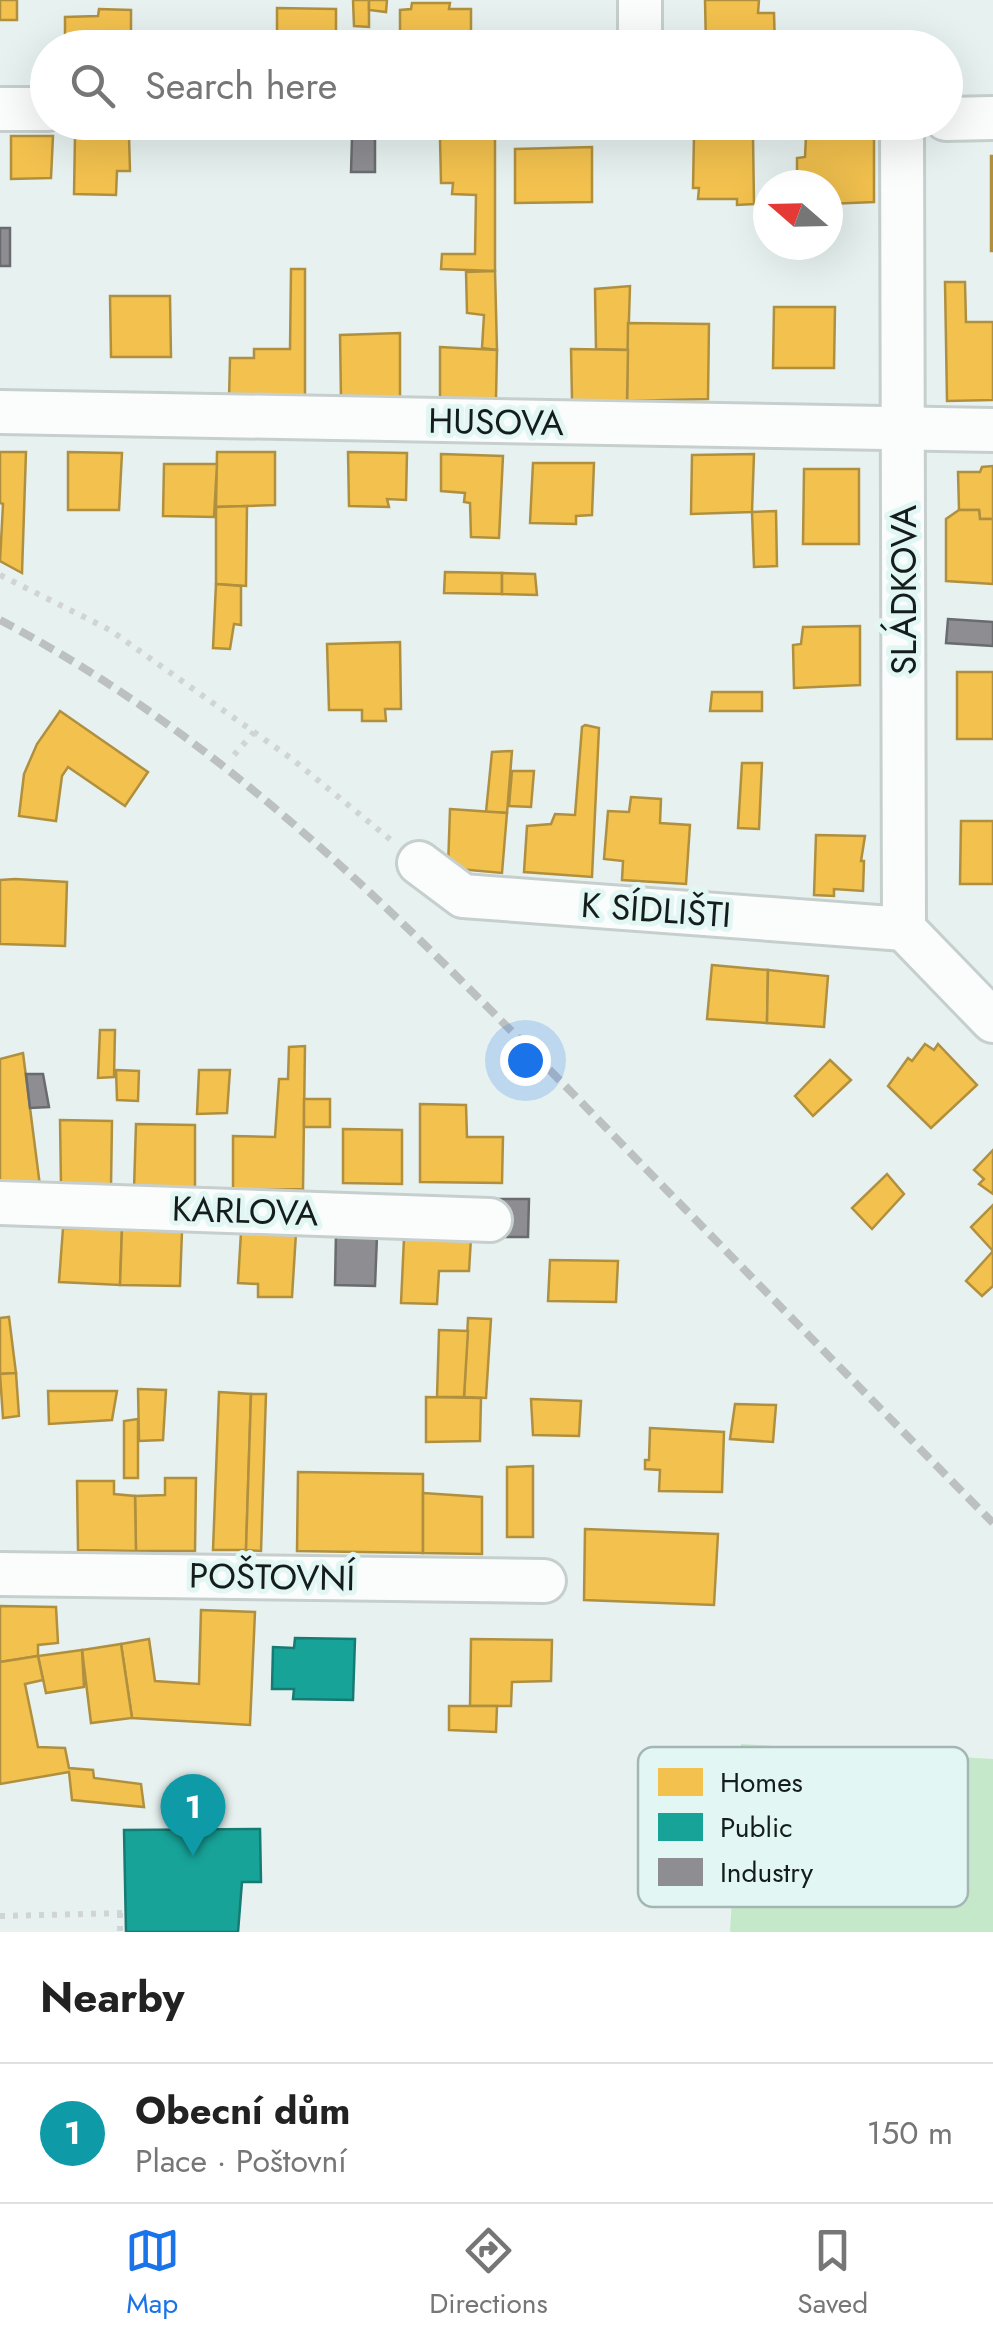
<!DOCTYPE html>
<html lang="en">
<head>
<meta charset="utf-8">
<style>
	body { margin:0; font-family:Jost,sans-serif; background:#f6f6f6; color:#222 }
	.compass { position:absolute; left:753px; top:170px; width:90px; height:90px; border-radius:50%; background:#fff; box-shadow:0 10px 40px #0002; rotate:290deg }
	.you { position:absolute; left:525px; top:1060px; width:35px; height:35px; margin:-25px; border:8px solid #fff; border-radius:50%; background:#1a73e8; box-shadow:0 0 0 15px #1a73e833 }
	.badge { display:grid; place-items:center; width:65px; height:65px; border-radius:50%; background:#1a73e8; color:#fff; font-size:32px; font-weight:700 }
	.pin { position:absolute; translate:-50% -82px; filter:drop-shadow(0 2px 5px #0008) }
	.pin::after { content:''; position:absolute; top:52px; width:35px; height:30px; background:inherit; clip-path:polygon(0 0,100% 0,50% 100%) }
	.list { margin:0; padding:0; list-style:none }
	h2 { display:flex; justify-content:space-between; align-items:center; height:130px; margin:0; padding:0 40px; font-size:42px }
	h2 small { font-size:32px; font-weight:400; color:#767676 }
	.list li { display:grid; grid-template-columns:65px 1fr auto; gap:30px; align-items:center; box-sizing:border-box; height:140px; padding:0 40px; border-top:2px solid #e0e0e0 }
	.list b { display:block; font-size:38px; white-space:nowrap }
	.list p { margin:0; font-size:32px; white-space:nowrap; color:#767676 }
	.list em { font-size:32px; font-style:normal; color:#767676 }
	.icon { flex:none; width:55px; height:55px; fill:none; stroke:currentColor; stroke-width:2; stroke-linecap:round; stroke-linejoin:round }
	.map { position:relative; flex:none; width:993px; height:1932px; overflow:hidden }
	.search { position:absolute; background:#fff; box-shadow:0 10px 40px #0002; left:30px; right:30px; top:30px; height:110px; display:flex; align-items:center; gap:25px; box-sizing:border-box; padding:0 35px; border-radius:55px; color:#767676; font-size:38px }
	.sheet { height:270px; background:#fff }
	nav { display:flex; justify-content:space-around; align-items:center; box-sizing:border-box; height:140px; border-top:2px solid #e0e0e0; background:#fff; font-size:28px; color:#767676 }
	nav a { display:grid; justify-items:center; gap:5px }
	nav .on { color:#1a73e8 }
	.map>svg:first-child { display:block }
</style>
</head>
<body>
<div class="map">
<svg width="993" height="1932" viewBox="0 0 993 1932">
	<rect width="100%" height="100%" fill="#e7f2f0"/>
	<path fill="#c6e8ca" d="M 741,1744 L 993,1759 L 993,1932 L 730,1932 Z"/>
	<g fill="#f2c14e" stroke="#b0903f" stroke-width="2.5">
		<rect x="0" y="0" width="17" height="20"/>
		<path d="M 353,0 L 369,0 L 369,27 L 354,26 Z"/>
		<path d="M 369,0 L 387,0 L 386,12 L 369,10 Z"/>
		<path d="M 705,0 L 759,0 L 758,13 L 774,13 L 775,48 L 706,48 Z"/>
		<path d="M 412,3 L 450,3 L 449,9 L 471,9 L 471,48 L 410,48 L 410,41 L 400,41 L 400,10 L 411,9 Z"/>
		<path d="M 277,8 L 336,9 L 336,42 L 328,42 L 327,48 L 277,48 Z"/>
		<path d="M 99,9 L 131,10 L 131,48 L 65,48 L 65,17 L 98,16 Z"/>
		<path d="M 556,39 L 615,40 L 615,48 L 554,48 Z"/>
		<path d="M 874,135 L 874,202 L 828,204 L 828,185 L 797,182 L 797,158 L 805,157 L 806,136 Z"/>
		<path d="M 11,136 L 53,136 L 51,178 L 11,179 Z"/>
		<path d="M 75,136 L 129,136 L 130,171 L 117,171 L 116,195 L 74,194 Z"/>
		<path d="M 694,136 L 753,136 L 754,204 L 737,205 L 737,199 L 698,199 L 699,188 L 693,188 Z"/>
		<path d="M 495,137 L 495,271 L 441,269 L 442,254 L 475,254 L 476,195 L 452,194 L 453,183 L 441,183 L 440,138 Z"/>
		<path d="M 592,147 L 592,202 L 515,203 L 515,149 Z"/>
		<rect x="991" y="156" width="2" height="95"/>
		<path d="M 291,269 L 305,269 L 305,398 L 229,399 L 230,358 L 254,358 L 254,349 L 290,349 Z"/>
		<path d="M 495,271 L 497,350 L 482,348 L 484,315 L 467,313 L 466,272 Z"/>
		<path d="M 945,282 L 965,282 L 966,322 L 993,322 L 993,400 L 947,401 Z"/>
		<path d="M 630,286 L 628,350 L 596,349 L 595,289 Z"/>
		<path d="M 110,296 L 170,296 L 171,357 L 111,357 Z"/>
		<path d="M 774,307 L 835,307 L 834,368 L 773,368 Z"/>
		<path d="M 628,323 L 709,324 L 708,399 L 627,401 Z"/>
		<path d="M 400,333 L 400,398 L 341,399 L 340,335 Z"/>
		<path d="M 440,347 L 497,350 L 496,399 L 440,399 Z"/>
		<path d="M 571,349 L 628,350 L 627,401 L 572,400 Z"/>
		<path d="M 0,452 L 26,452 L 22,573 L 0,561 L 3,504 L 0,503 Z"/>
		<path d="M 68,452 L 122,453 L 119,510 L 68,510 Z"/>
		<path d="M 217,452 L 275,452 L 275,505 L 216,507 Z"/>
		<path d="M 348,452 L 407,453 L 406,500 L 387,499 L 389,507 L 349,506 Z"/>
		<path d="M 441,454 L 503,456 L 499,538 L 471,537 L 470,503 L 464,502 L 465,493 L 441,491 Z"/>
		<path d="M 754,454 L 752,512 L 691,514 L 692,455 Z"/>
		<path d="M 533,463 L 594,463 L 592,515 L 576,516 L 576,524 L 530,523 Z"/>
		<path d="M 164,464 L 217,464 L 214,517 L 163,516 Z"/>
		<path d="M 993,466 L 993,519 L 980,519 L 979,510 L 959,510 L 958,472 L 980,472 L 982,467 Z"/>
		<path d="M 804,469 L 859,469 L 859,544 L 803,544 Z"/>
		<path d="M 247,506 L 246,586 L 216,584 L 216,507 Z"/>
		<path d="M 959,510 L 979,510 L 980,519 L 993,519 L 993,584 L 946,581 L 946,519 Z"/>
		<path d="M 776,511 L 777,566 L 754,567 L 752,512 Z"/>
		<path d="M 445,572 L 502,573 L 502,594 L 444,593 Z"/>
		<path d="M 502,573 L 535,574 L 537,595 L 502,594 Z"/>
		<path d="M 216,584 L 241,586 L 241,625 L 234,624 L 230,649 L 213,648 Z"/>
		<path d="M 860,626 L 860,685 L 794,688 L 793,645 L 801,644 L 803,627 Z"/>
		<path d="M 400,642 L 401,709 L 385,709 L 386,721 L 362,721 L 362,710 L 329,710 L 327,644 Z"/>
		<rect x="957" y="672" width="36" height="67"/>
		<path d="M 712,692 L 762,692 L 762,711 L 710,711 Z"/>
		<path d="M 60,711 L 148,772 L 125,806 L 68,767 L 62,776 L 56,821 L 19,816 L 24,774 L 37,744 Z"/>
		<path d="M 585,725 L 599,728 L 592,877 L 524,872 L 527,826 L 551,824 L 555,814 L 575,815 L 582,727 Z"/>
		<path d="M 512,751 L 507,813 L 486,812 L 492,752 Z"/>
		<path d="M 742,763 L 762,763 L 759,829 L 738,828 Z"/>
		<path d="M 512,771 L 534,771 L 531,807 L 509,806 Z"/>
		<path d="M 631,797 L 661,799 L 660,823 L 690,825 L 686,884 L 622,880 L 623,861 L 604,859 L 608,811 L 629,812 Z"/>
		<path d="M 450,809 L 507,813 L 502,873 L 448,868 Z"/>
		<path d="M 961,821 L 993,821 L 993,884 L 960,884 Z"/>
		<path d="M 816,835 L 865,836 L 861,861 L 864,861 L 863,891 L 834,889 L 834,896 L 814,895 Z"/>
		<path d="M 15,879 L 67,882 L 65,946 L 0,944 L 0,880 Z"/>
		<path d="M 712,965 L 768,970 L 767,1023 L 707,1019 Z"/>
		<path d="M 768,970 L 828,976 L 824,1027 L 767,1023 Z"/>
		<path d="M 100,1030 L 115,1030 L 114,1077 L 98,1078 Z"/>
		<path d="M 925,1044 L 934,1050 L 938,1044 L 977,1085 L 931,1128 L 888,1086 L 908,1058 L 912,1061 Z"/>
		<path d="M 305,1046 L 303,1189 L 233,1190 L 233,1136 L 275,1137 L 279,1079 L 288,1079 L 289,1047 Z"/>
		<path d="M 23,1053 L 40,1186 L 0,1185 L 0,1059 Z"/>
		<path d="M 830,1060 L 851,1080 L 813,1116 L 795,1096 Z"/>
		<path d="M 116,1070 L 139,1071 L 138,1101 L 117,1100 Z"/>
		<path d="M 199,1070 L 230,1070 L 227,1113 L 197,1114 Z"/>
		<rect x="304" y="1099" width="26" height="28"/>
		<path d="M 420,1104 L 466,1105 L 467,1137 L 503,1137 L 502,1183 L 420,1182 Z"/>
		<path d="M 60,1120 L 112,1121 L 111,1187 L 61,1186 Z"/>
		<path d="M 136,1124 L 195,1125 L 195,1190 L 134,1189 Z"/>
		<path d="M 343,1129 L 402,1130 L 402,1184 L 343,1183 Z"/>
		<path d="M 993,1150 L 993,1194 L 979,1184 L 984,1179 L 974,1170 Z"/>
		<path d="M 887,1174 L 904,1194 L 872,1229 L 852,1208 Z"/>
		<path d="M 993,1205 L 993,1251 L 971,1227 Z"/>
		<path d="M 63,1228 L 122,1229 L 120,1285 L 59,1282 Z"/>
		<path d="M 122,1229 L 182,1231 L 180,1286 L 120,1285 Z"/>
		<path d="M 241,1232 L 296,1233 L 292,1297 L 258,1297 L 258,1284 L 238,1283 Z"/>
		<path d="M 404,1238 L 471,1238 L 469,1271 L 439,1271 L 437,1304 L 401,1303 Z"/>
		<path d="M 993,1251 L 993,1286 L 982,1296 L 966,1281 Z"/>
		<path d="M 550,1260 L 618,1261 L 616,1302 L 548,1301 Z"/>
		<path d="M 9,1317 L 16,1373 L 0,1374 L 0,1318 Z"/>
		<path d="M 468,1318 L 491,1319 L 486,1398 L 464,1397 Z"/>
		<path d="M 439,1330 L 468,1331 L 464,1397 L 437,1397 Z"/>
		<path d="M 16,1373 L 19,1416 L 3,1418 L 0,1374 Z"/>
		<path d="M 138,1389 L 166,1390 L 163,1440 L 139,1441 Z"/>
		<path d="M 48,1391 L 117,1391 L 112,1420 L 49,1424 Z"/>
		<path d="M 219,1392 L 251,1394 L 246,1550 L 213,1550 Z"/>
		<path d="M 251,1394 L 266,1394 L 261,1551 L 246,1550 Z"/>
		<path d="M 426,1397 L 481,1398 L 480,1441 L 426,1442 Z"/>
		<path d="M 531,1399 L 581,1401 L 579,1436 L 533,1435 Z"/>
		<path d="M 735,1404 L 776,1405 L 773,1442 L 730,1439 Z"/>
		<path d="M 138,1419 L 138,1478 L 124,1478 L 124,1421 Z"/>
		<path d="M 650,1428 L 724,1432 L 722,1492 L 659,1491 L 660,1470 L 645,1469 L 645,1460 L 649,1460 Z"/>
		<path d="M 533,1466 L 533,1537 L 507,1537 L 507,1467 Z"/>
		<path d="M 298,1472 L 423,1474 L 423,1553 L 297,1551 Z"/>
		<path d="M 165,1478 L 196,1478 L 195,1551 L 136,1551 L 135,1496 L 165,1495 Z"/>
		<path d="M 77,1481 L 114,1481 L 114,1494 L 135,1496 L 136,1551 L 78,1550 Z"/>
		<path d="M 423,1493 L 482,1497 L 482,1554 L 423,1553 Z"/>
		<path d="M 585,1529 L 718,1534 L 714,1605 L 584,1600 Z"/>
		<path d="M 0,1606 L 56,1607 L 58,1643 L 38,1645 L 38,1656 L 0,1662 Z"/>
		<path d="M 201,1610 L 255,1612 L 250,1725 L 132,1718 L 121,1644 L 149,1639 L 155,1681 L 199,1684 Z"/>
		<path d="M 471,1639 L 552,1640 L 551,1681 L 512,1682 L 511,1706 L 470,1706 Z"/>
		<path d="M 121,1644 L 132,1718 L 91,1723 L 82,1650 Z"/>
		<path d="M 82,1650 L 84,1687 L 46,1693 L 38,1656 Z"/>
		<path d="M 38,1656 L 43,1680 L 25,1684 L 38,1747 L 65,1748 L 69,1768 L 93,1770 L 94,1778 L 141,1784 L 144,1807 L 72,1800 L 69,1772 L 0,1784 L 0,1662 Z"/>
		<path d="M 449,1706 L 497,1706 L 496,1732 L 449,1730 Z"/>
	</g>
	<g fill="#17a398" stroke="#167b73" stroke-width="2.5">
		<path d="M 295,1638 L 355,1639 L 353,1700 L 293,1699 L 294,1689 L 272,1689 L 273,1647 L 294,1648 Z"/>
		<path d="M 260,1829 L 261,1882 L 242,1882 L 238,1932 L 126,1932 L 124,1830 Z"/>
	</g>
	<g fill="#8d8d92" stroke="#696b6f" stroke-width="2.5">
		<path d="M 352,138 L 375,138 L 375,172 L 351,172 Z"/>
		<rect x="0" y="228" width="10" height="38"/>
		<path d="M 948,619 L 993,622 L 993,646 L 946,643 Z"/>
		<path d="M 26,1074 L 43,1074 L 49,1107 L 30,1108 Z"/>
		<path d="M 484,1199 L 529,1199 L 528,1237 L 495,1237 Z"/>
		<path d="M 336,1233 L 377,1236 L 375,1286 L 335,1285 Z"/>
	</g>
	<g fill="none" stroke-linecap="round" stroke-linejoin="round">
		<g stroke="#c6cfcd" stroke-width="48">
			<g id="street">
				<path d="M 640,48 L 640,0"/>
				<path d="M 0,109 L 48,109"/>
				<path d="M 946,119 L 993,118"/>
				<path d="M 902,122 L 904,929 L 993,1021"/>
				<path d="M 0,412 L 993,430"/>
				<path d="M 419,863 L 463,896 L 904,929"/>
				<path d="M 0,1203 L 490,1220"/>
				<path d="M 0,1574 L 544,1581"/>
			</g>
		</g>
		<g stroke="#d1d4d4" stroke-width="6" stroke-dasharray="5 8" stroke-linecap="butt">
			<path d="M 0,575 L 110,630 L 292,759 L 391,840"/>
			<path d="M 234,755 L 254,732"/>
			<path d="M 120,1913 L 120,1932"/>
			<path d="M 0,1916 L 126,1913"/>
		</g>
		<use href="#street" stroke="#fbfdfd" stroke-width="42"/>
		<path stroke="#bcc0c0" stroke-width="8" stroke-dasharray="15 8" stroke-linecap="butt" d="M 0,620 C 228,740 402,919 580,1101 C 717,1242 855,1383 993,1523"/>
	</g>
	<g text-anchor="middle" stroke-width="10" stroke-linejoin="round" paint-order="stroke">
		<g font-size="35" fill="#151d1c" stroke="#e2f7f4">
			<text transform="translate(496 422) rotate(1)" y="12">HUSOVA</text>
			<text transform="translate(904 590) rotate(-90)" y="12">SLÁDKOVA</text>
			<text transform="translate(656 910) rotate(4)" y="12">K SÍDLIŠTI</text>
			<text transform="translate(245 1211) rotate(2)" y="12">KARLOVA</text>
			<text transform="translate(272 1577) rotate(1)" y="12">POŠTOVNÍ</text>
		</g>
	</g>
	<rect x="638" y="1747" width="330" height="160" rx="15" fill="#e2f7f4" stroke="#a4b6b3" stroke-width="2.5"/>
	<rect x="658" y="1768" width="45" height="28" fill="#f2c14e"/>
	<rect x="658" y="1813" width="45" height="28" fill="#17a398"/>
	<rect x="658" y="1858" width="45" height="28" fill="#8d8d92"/>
	<g font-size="28" fill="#151d1c">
		<text x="720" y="1792">Homes</text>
		<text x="720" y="1837">Public</text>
		<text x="720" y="1882">Industry</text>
	</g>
</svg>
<svg class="compass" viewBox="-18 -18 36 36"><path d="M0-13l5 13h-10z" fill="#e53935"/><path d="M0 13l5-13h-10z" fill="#767676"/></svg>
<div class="you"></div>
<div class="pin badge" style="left:193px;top:1856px;background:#0f9aa8">1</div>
<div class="search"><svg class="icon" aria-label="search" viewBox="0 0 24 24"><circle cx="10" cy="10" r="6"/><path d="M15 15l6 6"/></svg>Search here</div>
</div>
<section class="sheet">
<h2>Nearby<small></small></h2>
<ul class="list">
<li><span class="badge" style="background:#0f9aa8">1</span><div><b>Obecní dům</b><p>Place · Poštovní</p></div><em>150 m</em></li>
</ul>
</section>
<nav>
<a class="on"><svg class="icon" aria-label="map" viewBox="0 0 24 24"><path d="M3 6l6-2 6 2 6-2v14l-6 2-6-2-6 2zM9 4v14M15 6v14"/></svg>Map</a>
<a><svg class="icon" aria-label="directions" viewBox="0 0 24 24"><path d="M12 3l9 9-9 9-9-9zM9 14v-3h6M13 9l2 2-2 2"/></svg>Directions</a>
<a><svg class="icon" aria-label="saved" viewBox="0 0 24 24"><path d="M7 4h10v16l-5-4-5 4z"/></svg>Saved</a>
</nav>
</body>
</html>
